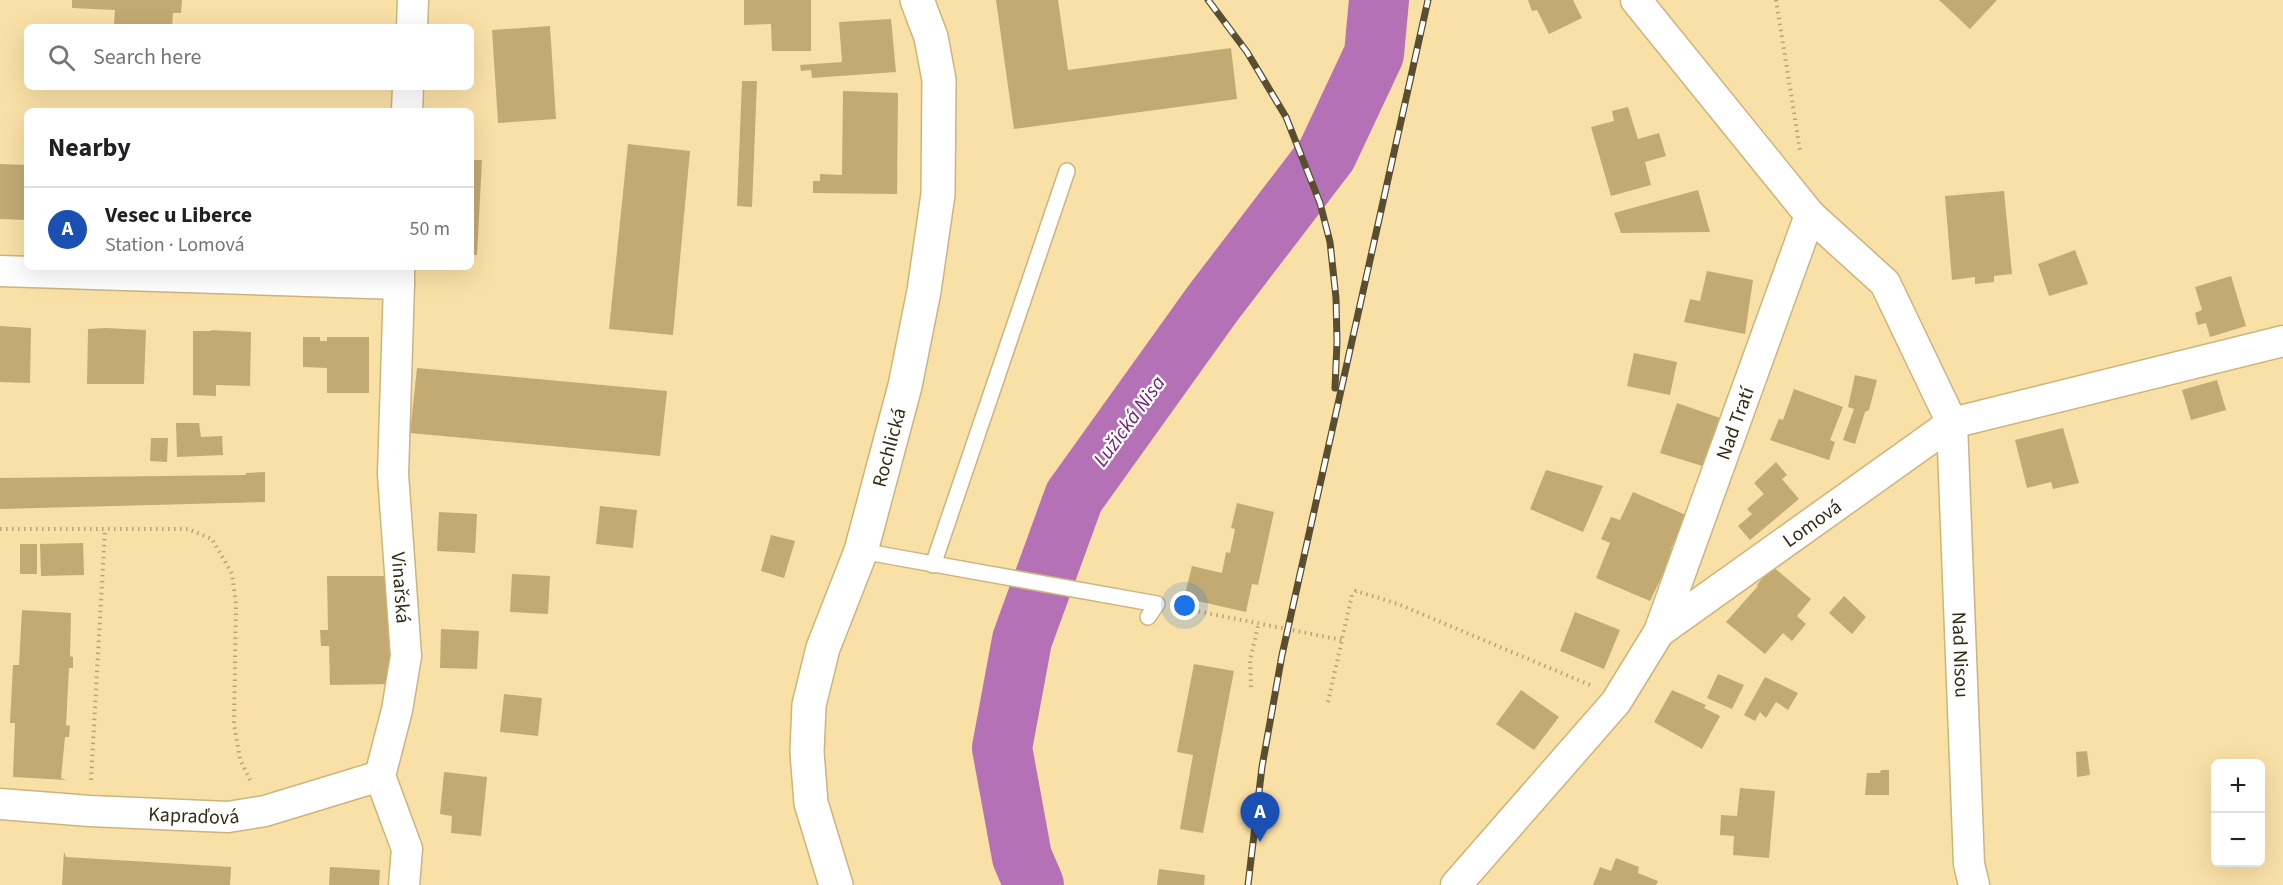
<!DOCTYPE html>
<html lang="en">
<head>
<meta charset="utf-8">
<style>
	body { margin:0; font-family:"Source Sans 3",sans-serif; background:#f6f6f6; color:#202124 }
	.controls { position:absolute; right:18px; bottom:18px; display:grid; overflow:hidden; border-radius:9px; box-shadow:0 6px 24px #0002 }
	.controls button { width:54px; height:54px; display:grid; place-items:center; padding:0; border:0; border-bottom:2px solid #e0e0e0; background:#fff; color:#202124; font:30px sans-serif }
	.you { position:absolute; left:1185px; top:606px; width:21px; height:21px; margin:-15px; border:4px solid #fff; border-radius:50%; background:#1a73e8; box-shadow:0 0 0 9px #1a73e833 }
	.badge { display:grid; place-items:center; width:39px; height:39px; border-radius:50%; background:#0b8043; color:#fff; font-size:20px; font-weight:700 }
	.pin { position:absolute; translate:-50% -50px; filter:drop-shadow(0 2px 3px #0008) }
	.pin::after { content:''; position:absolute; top:32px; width:21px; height:18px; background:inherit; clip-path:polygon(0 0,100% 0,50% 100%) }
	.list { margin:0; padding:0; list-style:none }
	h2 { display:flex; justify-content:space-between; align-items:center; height:78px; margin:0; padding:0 24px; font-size:26px }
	h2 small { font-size:20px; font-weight:400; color:#757577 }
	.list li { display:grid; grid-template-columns:39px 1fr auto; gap:18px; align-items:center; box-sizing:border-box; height:84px; padding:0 24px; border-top:2px solid #e0e0e0 }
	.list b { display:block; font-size:22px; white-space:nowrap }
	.list p { margin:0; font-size:20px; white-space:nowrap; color:#757577 }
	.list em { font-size:20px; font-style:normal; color:#757577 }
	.icon { flex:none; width:33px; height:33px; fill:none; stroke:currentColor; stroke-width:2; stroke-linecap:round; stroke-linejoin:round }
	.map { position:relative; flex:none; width:2283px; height:885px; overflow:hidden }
	.search { position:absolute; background:#fff; box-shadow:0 6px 24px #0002; left:24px; top:24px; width:450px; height:66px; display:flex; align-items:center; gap:15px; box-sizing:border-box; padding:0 21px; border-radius:9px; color:#757577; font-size:22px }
	.panel { position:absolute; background:#fff; box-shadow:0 6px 24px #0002; left:24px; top:108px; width:450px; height:162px; border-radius:9px }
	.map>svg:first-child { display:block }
</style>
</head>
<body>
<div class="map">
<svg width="2283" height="885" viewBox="0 0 2283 885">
	<rect width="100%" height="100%" fill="#f9e0a6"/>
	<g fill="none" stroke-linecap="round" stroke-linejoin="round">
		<path stroke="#b571b5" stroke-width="60" d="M 1034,885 L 1022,857 L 1002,748 L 1022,640 L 1074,497 L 1213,303 L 1327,154 L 1374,54 L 1379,0"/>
	</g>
	<g fill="#c2aa72">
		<path d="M 72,0 L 182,0 L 181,13 L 173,13 L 172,27 L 114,25 L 115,10 L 72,8 Z"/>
		<path d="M 744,0 L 811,0 L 811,51 L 772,51 L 771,24 L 744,25 Z"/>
		<path d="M 996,0 L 1058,0 L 1068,70 L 1231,48 L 1237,99 L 1014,129 Z"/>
		<path d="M 1528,0 L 1573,0 L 1582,18 L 1549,34 L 1537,10 L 1532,11 Z"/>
		<path d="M 1939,0 L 1997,0 L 1970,29 Z"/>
		<path d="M 891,19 L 896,72 L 812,78 L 811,70 L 801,71 L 800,65 L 842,62 L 839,22 Z"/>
		<path d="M 550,26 L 556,119 L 498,123 L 492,30 Z"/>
		<path d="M 742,81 L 757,81 L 752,207 L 737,206 Z"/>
		<path d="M 843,91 L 898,93 L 897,194 L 813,193 L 813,181 L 820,181 L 820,174 L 842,175 Z"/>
		<path d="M 1628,107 L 1638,139 L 1659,133 L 1666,156 L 1645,162 L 1651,185 L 1611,196 L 1591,127 L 1614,121 L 1612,111 Z"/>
		<path d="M 628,144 L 690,151 L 673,335 L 609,329 Z"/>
		<path d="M 471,160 L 482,160 L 477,255 L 471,255 Z"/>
		<path d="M 0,164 L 27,165 L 27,220 L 0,219 Z"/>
		<path d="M 1698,190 L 1710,232 L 1621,233 L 1614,213 Z"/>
		<path d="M 2004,191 L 2012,274 L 1994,276 L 1994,282 L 1975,284 L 1975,277 L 1952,280 L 1945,196 Z"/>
		<path d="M 2075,250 L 2088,284 L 2049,296 L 2038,264 Z"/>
		<path d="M 1707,271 L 1753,280 L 1745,334 L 1684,322 L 1690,299 L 1700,301 Z"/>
		<path d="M 2231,276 L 2246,326 L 2210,337 L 2206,323 L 2198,325 L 2195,313 L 2202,310 L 2195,287 Z"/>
		<path d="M 0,326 L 31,328 L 30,383 L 0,382 Z"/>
		<path d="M 106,328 L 146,330 L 144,384 L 87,384 L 88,329 Z"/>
		<path d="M 211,330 L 251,332 L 250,386 L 216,385 L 216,396 L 193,395 L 193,331 L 211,331 Z"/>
		<path d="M 303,337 L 320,337 L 320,341 L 327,341 L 327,337 L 369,337 L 369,393 L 327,393 L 327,368 L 303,367 Z"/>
		<path d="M 1634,353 L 1677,362 L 1670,395 L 1627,386 Z"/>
		<path d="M 417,368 L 667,391 L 660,456 L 410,433 Z"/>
		<path d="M 1855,375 L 1877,380 L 1869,410 L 1865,412 L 1855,444 L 1843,440 L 1854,409 L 1848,407 Z"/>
		<path d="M 2217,380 L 2226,410 L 2191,420 L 2182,390 Z"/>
		<path d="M 1794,389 L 1843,407 L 1830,440 L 1835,442 L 1829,460 L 1770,440 L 1779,419 L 1783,420 Z"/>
		<path d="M 1677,403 L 1726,420 L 1709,468 L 1660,453 Z"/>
		<path d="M 176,423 L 199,423 L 201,437 L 222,436 L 223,455 L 177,457 Z"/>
		<path d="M 2063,428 L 2079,483 L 2053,489 L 2051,482 L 2027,488 L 2015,440 Z"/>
		<path d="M 151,438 L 168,438 L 167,462 L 150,461 Z"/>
		<path d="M 1776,462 L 1787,475 L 1782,479 L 1799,499 L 1750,540 L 1738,526 L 1752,514 L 1747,509 L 1764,494 L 1754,483 Z"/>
		<path d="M 1546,470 L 1603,486 L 1583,532 L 1530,509 Z"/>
		<path d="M 265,472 L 265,502 L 0,509 L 0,478 L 246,475 L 246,473 Z"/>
		<path d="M 1633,492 L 1686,515 L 1671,549 L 1674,551 L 1650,601 L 1596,578 L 1610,543 L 1601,539 L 1611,517 L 1620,520 Z"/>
		<path d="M 1237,503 L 1274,512 L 1258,585 L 1252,584 L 1246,612 L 1184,598 L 1192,566 L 1222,573 L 1226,552 L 1230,553 L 1235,529 L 1231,528 Z"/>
		<path d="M 600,506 L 637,510 L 633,548 L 596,544 Z"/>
		<path d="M 439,512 L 477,514 L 475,553 L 437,551 Z"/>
		<path d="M 771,535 L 795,541 L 784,578 L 761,571 Z"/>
		<path d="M 83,543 L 84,575 L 41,576 L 40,544 Z"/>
		<rect x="20" y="544" width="17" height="30"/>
		<path d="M 1772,566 L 1811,599 L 1797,616 L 1806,624 L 1792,641 L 1783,633 L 1765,654 L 1726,622 L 1758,586 L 1757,585 Z"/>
		<path d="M 512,574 L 550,576 L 548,614 L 510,612 Z"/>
		<path d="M 327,576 L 390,576 L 393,684 L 330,685 L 329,646 L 321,646 L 320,630 L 328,630 Z"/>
		<path d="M 1844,596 L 1866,617 L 1852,634 L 1829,613 Z"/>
		<path d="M 22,610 L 71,613 L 70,656 L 73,657 L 73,668 L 69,668 L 66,725 L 70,726 L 69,737 L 65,737 L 61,778 L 66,780 L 13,777 L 15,723 L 10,723 L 13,665 L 19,665 Z"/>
		<path d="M 1575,612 L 1620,630 L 1604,669 L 1560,651 Z"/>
		<path d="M 441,629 L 479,631 L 477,669 L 440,668 Z"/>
		<path d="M 1194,664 L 1234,671 L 1203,833 L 1180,829 L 1193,755 L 1177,752 Z"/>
		<path d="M 1718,674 L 1744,685 L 1732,709 L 1707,698 Z"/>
		<path d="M 1765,677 L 1798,693 L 1788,710 L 1776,702 L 1766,718 L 1760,712 L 1755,721 L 1744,715 Z"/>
		<path d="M 1521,690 L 1559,717 L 1534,750 L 1496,724 Z"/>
		<path d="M 1672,690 L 1706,705 L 1704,708 L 1720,716 L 1702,749 L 1654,722 Z"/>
		<path d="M 504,694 L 542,698 L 538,736 L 500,732 Z"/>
		<path d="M 2087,751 L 2090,775 L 2077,777 L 2076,752 Z"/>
		<path d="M 1881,770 L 1889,770 L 1889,795 L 1865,795 L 1867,773 L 1880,773 Z"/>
		<path d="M 444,772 L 487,777 L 481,836 L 451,833 L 452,816 L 440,814 Z"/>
		<path d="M 1740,788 L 1775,791 L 1769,858 L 1733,855 L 1734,836 L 1720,835 L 1721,815 L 1737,816 Z"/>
		<path d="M 64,852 L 66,857 L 231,867 L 230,885 L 62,885 Z"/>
		<path d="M 1616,858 L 1639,867 L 1638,873 L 1658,881 L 1656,885 L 1593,885 L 1600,867 L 1611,871 Z"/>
		<path d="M 330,867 L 380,870 L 379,885 L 329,885 Z"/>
		<path d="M 1159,869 L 1205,875 L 1204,885 L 1157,885 Z"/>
	</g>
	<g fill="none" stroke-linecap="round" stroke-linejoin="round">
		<g stroke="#cdb47d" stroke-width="18">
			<g id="service">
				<path d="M 861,551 L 1157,604 L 1148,617"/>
				<path d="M 933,565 L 1067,171"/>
			</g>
		</g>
		<g stroke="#cdb47d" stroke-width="33">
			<g id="minor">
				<path id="s1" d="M 1636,0 L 1810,215 L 1885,283 L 1952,423 L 1969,864 L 1974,885"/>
				<path d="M 412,27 L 413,0"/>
				<path d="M 407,111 L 408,87"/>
				<path d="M 0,271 L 399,284 L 399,267"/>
				<path id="s2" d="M 399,284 L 393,474 L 406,656 L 397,710 L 380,776 L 407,849 L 404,885"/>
				<path id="s3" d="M 1659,632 L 1810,215"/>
				<path id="s4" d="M 0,804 L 90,811 L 228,817 L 265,811 L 380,776"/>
				<path id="s5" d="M 1456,885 L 1616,702 L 1659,632 L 1952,423 L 2283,341"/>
			</g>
		</g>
		<g stroke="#cdb47d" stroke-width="36">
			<g id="tertiary">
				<path id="s6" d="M 836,885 L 811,803 L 807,752 L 809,705 L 823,648 L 861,551 L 905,386 L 924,291 L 938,194 L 939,80 L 931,37 L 917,0"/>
			</g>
		</g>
		<g stroke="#b8a475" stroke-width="4" stroke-dasharray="1.5 4.5" stroke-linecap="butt">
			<path d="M 1776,0 L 1800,150"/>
			<path d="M 0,529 L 188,529 L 212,539 L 232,574 L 236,604 L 234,724 L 240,759 L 250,780"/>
			<path d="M 1181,608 L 1342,640"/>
			<path d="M 1251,687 L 1250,660 L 1259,622"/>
			<path d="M 1328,702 L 1352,595 L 1356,591 L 1398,604 L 1590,685"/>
			<path d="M 91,780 L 105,529"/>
		</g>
		<use href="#service" stroke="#fff" stroke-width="15"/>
		<use href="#minor" stroke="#fff" stroke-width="30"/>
		<use href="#tertiary" stroke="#fff" stroke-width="33"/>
		<g stroke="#5a4e30" stroke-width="7">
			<g id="rail">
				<path d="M 1208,0 L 1247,52 L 1286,117 L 1320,203 L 1330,242 L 1336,298 L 1337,342 L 1335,388"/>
				<path d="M 1248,885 L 1262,767 L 1282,655 L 1428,0"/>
			</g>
		</g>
		<use href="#rail" stroke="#fff" stroke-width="4.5" stroke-dasharray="14" stroke-linecap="butt"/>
	</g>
	<g text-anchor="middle" stroke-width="4.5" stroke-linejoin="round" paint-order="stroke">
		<g font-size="20" fill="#362c15" stroke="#fff">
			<text dy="7" stroke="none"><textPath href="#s3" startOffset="222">Nad Tratí</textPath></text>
			<text dy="7" stroke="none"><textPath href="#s6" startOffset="454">Rochlická</textPath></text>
			<text dy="7" stroke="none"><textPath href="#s5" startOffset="513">Lomová</textPath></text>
			<text dy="7" stroke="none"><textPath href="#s2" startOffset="304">Vinařská</textPath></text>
			<text dy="7" stroke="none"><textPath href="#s1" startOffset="765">Nad Nisou</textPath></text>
			<text dy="7" stroke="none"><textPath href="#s4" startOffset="194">Kapraďová</textPath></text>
		</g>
		<g font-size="21" font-style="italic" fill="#732176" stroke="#fff">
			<text transform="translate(1129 421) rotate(-54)" y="7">Lužická Nisa</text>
		</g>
	</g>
</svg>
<div class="controls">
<button>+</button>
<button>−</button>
</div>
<div class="you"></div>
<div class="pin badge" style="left:1260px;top:842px;background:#1a4fb4">A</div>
<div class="search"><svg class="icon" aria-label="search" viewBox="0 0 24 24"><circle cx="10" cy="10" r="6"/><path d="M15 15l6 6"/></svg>Search here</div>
<section class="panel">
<h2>Nearby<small></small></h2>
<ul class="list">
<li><span class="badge" style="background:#1a4fb4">A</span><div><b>Vesec u Liberce</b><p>Station · Lomová</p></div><em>50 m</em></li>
</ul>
</section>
</div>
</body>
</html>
